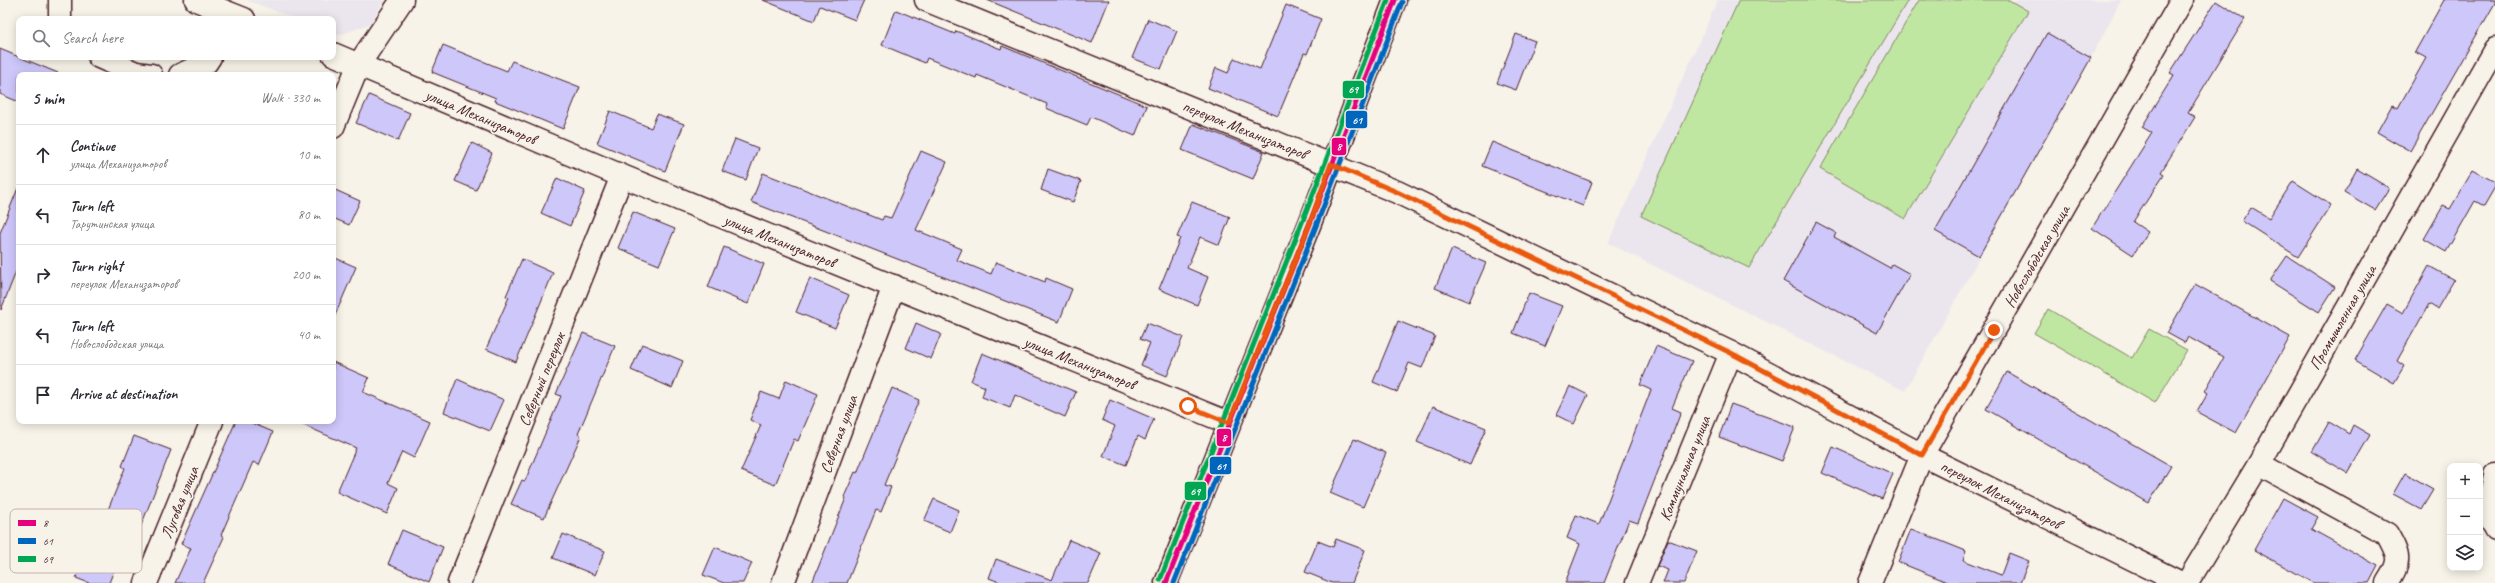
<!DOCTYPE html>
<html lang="en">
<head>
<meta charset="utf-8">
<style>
	body { margin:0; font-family:Caveat,sans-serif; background:#f2f2f3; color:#2b2b33 }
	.controls { position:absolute; right:12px; bottom:12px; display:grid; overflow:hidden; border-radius:8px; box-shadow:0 2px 10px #0003 }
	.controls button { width:36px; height:36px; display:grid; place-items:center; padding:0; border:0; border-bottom:1px solid #e1e1e2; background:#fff; color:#2b2b33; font:20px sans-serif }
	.stop { position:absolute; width:12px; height:12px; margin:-9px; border:3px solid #ea580c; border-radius:50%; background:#fff }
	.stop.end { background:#ea580c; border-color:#fff; box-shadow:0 1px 4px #0008 }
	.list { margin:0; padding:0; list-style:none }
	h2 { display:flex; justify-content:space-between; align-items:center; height:52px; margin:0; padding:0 16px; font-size:17px }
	h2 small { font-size:13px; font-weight:400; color:#7c7c81 }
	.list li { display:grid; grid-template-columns:26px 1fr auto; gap:12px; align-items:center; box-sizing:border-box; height:60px; padding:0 16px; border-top:1px solid #e1e1e2 }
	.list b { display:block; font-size:15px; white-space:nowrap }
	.list p { margin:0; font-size:13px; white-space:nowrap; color:#7c7c81 }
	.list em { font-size:13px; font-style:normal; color:#7c7c81 }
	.icon { flex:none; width:22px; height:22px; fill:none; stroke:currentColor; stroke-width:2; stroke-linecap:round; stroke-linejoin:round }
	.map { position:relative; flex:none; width:2495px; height:583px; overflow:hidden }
	.search { position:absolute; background:#fff; box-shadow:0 2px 10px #0003; left:16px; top:16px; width:320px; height:44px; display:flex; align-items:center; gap:10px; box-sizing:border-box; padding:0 14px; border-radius:8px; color:#7c7c81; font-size:15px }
	.panel { position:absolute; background:#fff; box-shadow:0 2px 10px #0003; left:16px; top:72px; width:320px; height:352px; border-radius:8px }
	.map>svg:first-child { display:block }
</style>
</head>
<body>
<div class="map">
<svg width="2495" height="583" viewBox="0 0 2495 583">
	<rect width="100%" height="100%" fill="#f7f3e8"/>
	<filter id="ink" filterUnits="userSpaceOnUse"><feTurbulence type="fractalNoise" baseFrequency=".025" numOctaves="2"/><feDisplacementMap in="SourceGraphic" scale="8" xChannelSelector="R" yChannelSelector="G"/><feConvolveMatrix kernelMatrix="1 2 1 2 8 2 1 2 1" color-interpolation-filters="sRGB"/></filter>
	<g filter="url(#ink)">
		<g fill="#ebe6ed">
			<path d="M 247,0 L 384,0 L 370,24 L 339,35 L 333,33 L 333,19 L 296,19 Z"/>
			<path d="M 1718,0 L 2121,0 L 2091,58 L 1905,391 L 1608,243 Z"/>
		</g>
		<g fill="#bfe7a2" stroke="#848366">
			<path d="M 1739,0 L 1908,0 L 1749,268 L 1641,216 Z"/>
			<path d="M 1919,0 L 2009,0 L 2028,11 L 1905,219 L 1820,169 Z"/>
			<path d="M 2048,309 L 2132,358 L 2149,329 L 2187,350 L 2155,403 L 2034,333 Z"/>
		</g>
		<g fill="#cec7fa" stroke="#4a1f2b">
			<path d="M 763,0 L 864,0 L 855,20 L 820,6 L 814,21 Z"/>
			<path d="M 987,0 L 1109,0 L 1092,43 Z"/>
			<path d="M 2444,0 L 2495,0 L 2495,3 L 2410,151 L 2377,132 L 2392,105 L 2398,108 L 2426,58 L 2415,52 Z"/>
			<path d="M 2216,1 L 2245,19 L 2188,113 L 2195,117 L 2161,172 L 2164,174 L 2133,222 L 2148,232 L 2133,255 L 2092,228 L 2152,133 L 2142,127 L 2174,75 L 2170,73 Z"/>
			<path d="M 1286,5 L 1321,19 L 1307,54 L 1304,53 L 1278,116 L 1208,88 L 1216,68 L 1228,73 L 1234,58 L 1260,69 Z"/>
			<path d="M 896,10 L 955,34 L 956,31 L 1001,49 L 1002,46 L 1147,106 L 1135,136 L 1091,117 L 1087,125 L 1046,108 L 1047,104 L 977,75 L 976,78 L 927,58 L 925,63 L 882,45 Z"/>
			<path d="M 1148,19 L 1177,31 L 1161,69 L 1132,58 Z"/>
			<path d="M 2047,33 L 2091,58 L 1979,256 L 1935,231 Z"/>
			<path d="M 1516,34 L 1535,41 L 1516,90 L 1497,83 Z"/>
			<path d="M 443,45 L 507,71 L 512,61 L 580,87 L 563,129 L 495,101 L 496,98 L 432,72 Z"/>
			<path d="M 0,49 L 19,57 L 63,75 L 19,75 L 19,102 L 0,94 Z"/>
			<path d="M 369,95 L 410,113 L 398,141 L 356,123 Z"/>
			<path d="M 610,111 L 651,128 L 657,114 L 684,124 L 665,171 L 597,143 Z"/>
			<path d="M 1193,124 L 1264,152 L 1253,179 L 1182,150 Z"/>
			<path d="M 735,139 L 758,148 L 746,180 L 722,171 Z"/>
			<path d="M 1492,142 L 1592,182 L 1583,206 L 1482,166 Z"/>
			<path d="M 472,143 L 492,153 L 476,190 L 455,181 Z"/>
			<path d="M 921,151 L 947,162 L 916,230 L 962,249 L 957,260 L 991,274 L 996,262 L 1045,282 L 1046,278 L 1072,289 L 1059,322 L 751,202 L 763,173 L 882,220 L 884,216 L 891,218 Z"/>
			<path d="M 1048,169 L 1081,181 L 1073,202 L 1041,190 Z"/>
			<path d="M 2357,169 L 2389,188 L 2375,210 L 2344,192 Z"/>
			<path d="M 2473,170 L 2495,182 L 2495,187 L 2484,206 L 2475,201 L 2446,252 L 2424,239 L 2443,206 L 2450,209 Z"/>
			<path d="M 557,178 L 585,191 L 570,226 L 541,213 Z"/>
			<path d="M 2293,181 L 2331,205 L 2298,257 L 2242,221 L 2251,207 L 2269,218 Z"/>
			<path d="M 18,188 L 19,264 L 1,310 L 0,233 Z"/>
			<path d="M 333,189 L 360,201 L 349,225 L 333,218 Z"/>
			<path d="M 1192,202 L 1230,217 L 1219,245 L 1200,237 L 1187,268 L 1208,277 L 1197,305 L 1159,289 L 1180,238 L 1177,237 Z"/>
			<path d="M 633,212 L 675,229 L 659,265 L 618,248 Z"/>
			<path d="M 1816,222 L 1836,233 L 1834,237 L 1890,268 L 1892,264 L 1910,274 L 1877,333 L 1783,281 Z"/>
			<path d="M 724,247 L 764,264 L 748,304 L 708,287 Z"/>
			<path d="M 1452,249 L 1486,263 L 1469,302 L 1435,288 Z"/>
			<path d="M 2287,256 L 2335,287 L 2319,312 L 2270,281 Z"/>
			<path d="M 333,257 L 356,267 L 333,320 Z"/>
			<path d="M 522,259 L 553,273 L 516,362 L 486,349 L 509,297 L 506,296 Z"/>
			<path d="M 2429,266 L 2454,280 L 2437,309 L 2429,304 L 2397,361 L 2404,366 L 2394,383 L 2355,360 L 2387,304 L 2403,313 Z"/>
			<path d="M 810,278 L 849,295 L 835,328 L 796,312 Z"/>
			<path d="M 2195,284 L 2290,337 L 2236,433 L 2197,412 L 2208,393 L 2205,391 L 2224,357 L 2188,337 L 2185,343 L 2167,333 Z"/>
			<path d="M 1529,293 L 1562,306 L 1545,346 L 1513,333 Z"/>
			<path d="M 1398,321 L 1435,336 L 1422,368 L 1409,363 L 1397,392 L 1373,382 Z"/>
			<path d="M 916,323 L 941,334 L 931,359 L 906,348 Z"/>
			<path d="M 1147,323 L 1183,337 L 1167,376 L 1141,365 L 1150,343 L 1140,339 Z"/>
			<path d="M 583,333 L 615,346 L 578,434 L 581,436 L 544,518 L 511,504 L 522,480 L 525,481 L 561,396 L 556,394 Z"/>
			<path d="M 642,344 L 683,361 L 672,388 L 631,370 Z"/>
			<path d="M 1656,346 L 1692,361 L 1672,408 L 1681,412 L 1638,523 L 1629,520 L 1604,583 L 1565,583 L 1580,544 L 1567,538 L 1576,515 L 1599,524 L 1651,390 L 1640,385 Z"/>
			<path d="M 982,353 L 1076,392 L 1065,417 L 1015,395 L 1010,408 L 982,397 L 985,387 L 971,381 Z"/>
			<path d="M 333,362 L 369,378 L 363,392 L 430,421 L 414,458 L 402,452 L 388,483 L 398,488 L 387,514 L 337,492 L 356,448 L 294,421 L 333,421 Z"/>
			<path d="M 2007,372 L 2171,466 L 2149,503 L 1986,409 Z"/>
			<path d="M 457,379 L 504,400 L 490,431 L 444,412 Z"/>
			<path d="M 786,380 L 818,394 L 798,441 L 794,439 L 775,485 L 741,471 L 761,425 L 750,420 L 761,392 L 779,399 Z"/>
			<path d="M 1570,386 L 1588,395 L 1574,424 L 1556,415 Z"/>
			<path d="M 892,388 L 919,400 L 884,485 L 891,487 L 881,512 L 876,510 L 847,583 L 812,583 L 846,498 L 844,497 L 855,472 L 857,473 Z"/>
			<path d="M 1110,400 L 1154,419 L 1145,440 L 1138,436 L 1126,465 L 1103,456 L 1115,426 L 1102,420 Z"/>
			<path d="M 1731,404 L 1795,427 L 1782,461 L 1719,437 Z"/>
			<path d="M 1433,406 L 1486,428 L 1470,465 L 1417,442 Z"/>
			<path d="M 236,421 L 247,421 L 273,432 L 259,465 L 253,462 L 221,535 L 224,537 L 203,583 L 175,583 L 191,548 L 181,544 Z"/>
			<path d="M 2329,422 L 2349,434 L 2353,425 L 2370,435 L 2348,473 L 2312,452 Z"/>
			<path d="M 134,436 L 171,450 L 137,536 L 128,533 L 109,583 L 89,583 L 76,578 L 90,542 L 94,544 L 125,468 L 122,466 Z"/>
			<path d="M 1354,439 L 1386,453 L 1363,507 L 1330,493 Z"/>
			<path d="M 1833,447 L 1893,474 L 1882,499 L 1822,473 Z"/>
			<path d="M 2405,473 L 2433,489 L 2421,509 L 2393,494 Z"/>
			<path d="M 2283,498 L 2318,517 L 2311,529 L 2378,566 L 2369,583 L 2314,583 L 2254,550 Z"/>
			<path d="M 934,499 L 959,510 L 950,532 L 924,521 Z"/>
			<path d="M 1911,529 L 1966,551 L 1963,560 L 2001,575 L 2009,553 L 2029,561 L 2020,583 L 1950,583 L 1898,562 Z"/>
			<path d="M 402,530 L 443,547 L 429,582 L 388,564 Z"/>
			<path d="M 563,534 L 605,551 L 595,575 L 553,558 Z"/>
			<path d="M 1336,539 L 1365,550 L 1352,583 L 1332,583 L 1305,572 L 1318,541 L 1333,547 Z"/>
			<path d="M 1069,540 L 1101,553 L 1088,583 L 1002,583 L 989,578 L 996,559 L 1052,580 Z"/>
			<path d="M 1668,540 L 1697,551 L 1684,583 L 1663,583 L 1668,570 L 1657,566 Z"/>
			<path d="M 715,547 L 752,563 L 743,583 L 724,583 L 703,575 Z"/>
		</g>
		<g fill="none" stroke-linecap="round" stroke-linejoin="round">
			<g stroke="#4a1f2b" stroke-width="25">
				<g id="minor">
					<path d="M 60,0 L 60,19"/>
					<path d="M 196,0 L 244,19"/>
					<path d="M 926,0 L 1397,192 L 1731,353 L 1922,455 L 2181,583"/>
					<path d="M 333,54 L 622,176 L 1229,423"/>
					<path d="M 99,57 L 136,73 L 151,75"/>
					<path d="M 180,75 L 206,63 L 210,57"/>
					<path d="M 333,127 L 359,64 L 402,0"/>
					<path d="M 2259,464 L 2387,534 C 2400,557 2401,561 2387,583"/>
					<path d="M 2495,475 L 2487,513 L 2495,530"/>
					<path d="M 146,583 L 212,421"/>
					<path d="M 459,583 L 622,176"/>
					<path d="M 783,583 L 894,286"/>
					<path d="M 1637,583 L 1731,353"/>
					<path d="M 1870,583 L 1922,455 L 2182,0"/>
					<path d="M 2187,583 L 2259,464 L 2495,49"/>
				</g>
			</g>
			<g stroke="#4a1f2b" stroke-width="25">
				<path id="major" d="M 1166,583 L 1310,223 L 1395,0"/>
			</g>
			<use href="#minor" stroke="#f7f3e8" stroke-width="22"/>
			<use href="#major" stroke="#f9deab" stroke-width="22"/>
			<g stroke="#f7f3e8" stroke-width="8">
				<path id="bus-1" d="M 1166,583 L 1310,223 L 1395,0"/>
			</g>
			<g stroke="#f7f3e8" stroke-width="8">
				<path id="bus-2" d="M 1174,583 L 1316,226 L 1402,2"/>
			</g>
			<g stroke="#f7f3e8" stroke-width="8">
				<path id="bus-3" d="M 1160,580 L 1303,220 L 1388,0"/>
			</g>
			<use href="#bus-1" stroke="#e5007d" stroke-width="5"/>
			<use href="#bus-2" stroke="#0065bd" stroke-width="5"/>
			<use href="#bus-3" stroke="#00a651" stroke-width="5"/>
		</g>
	</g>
	<g fill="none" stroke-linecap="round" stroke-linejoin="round" filter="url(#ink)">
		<path stroke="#ea580c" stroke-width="5" d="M 1188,406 L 1229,423 L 1310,223 L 1331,164 L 1397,192 L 1731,353 L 1922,455 L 1994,330"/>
	</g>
	<g text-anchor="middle" stroke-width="3.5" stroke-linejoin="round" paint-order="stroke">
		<g font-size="16" fill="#4a1f2b" stroke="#f7f3e8">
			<text transform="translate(481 116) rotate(23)" y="6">улица Механизаторов</text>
			<text transform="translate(1245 129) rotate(22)" y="6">переулок Механизаторов</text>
			<text transform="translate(780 240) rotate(22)" y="6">улица Механизаторов</text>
			<text transform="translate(2036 256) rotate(-60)" y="6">Новослободская улица</text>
			<text transform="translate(2342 317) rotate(-60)" y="6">Промышленная улица</text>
			<text transform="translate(1080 362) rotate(22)" y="6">улица Механизаторов</text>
			<text transform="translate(541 379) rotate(-68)" y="6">Северный переулок</text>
			<text transform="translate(838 434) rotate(-70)" y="6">Северная улица</text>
			<text transform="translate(1684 468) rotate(-68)" y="6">Коммунальная улица</text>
			<text transform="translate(2001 494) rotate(27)" y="6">переулок Механизаторов</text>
			<text transform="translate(179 502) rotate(-68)" y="6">Луговая улица</text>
		</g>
	</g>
	<rect x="10" y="509" width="132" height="64" rx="6" fill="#f7f3e8" stroke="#c3b3af" stroke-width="1"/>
	<rect x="18" y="520" width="18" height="6" fill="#e5007d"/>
	<rect x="18" y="538" width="18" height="6" fill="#0065bd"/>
	<rect x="18" y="556" width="18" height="6" fill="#00a651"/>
	<g font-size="11" fill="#4a1f2b">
		<text x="43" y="527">8</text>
		<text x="43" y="545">61</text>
		<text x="43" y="563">69</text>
	</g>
	<g stroke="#f7f3e8" stroke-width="1.5">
		<rect x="1342" y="80" width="23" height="19" rx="4" fill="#00a651"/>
		<rect x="1345" y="110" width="23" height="19" rx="4" fill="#0065bd"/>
		<rect x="1331" y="137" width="16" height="19" rx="4" fill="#e5007d"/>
		<rect x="1216" y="428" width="16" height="19" rx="4" fill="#e5007d"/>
		<rect x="1209" y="456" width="23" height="19" rx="4" fill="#0065bd"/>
		<rect x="1184" y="481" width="23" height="20" rx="4" fill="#00a651"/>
	</g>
	<g font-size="11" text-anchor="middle" font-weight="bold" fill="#fff">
		<text x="1353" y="93">69</text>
		<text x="1357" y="124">61</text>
		<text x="1339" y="150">8</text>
		<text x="1224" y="441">8</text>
		<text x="1221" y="470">61</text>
		<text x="1195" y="495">69</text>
	</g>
</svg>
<div class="controls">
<button>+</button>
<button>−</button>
<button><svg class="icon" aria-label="layers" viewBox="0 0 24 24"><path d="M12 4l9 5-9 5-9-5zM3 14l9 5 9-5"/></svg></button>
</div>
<div class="stop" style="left:1188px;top:406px"></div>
<div class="stop end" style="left:1994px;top:330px"></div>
<div class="search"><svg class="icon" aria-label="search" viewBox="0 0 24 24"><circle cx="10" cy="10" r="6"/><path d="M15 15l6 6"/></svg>Search here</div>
<section class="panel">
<h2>5 min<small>Walk · 330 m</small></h2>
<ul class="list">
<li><svg class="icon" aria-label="ahead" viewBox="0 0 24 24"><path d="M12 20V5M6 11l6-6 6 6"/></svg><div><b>Continue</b><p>улица Механизаторов</p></div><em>10 m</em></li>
<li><svg class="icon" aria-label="left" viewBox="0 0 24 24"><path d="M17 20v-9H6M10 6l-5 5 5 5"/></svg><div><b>Turn left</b><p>Тарутинская улица</p></div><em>80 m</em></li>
<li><svg class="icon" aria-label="right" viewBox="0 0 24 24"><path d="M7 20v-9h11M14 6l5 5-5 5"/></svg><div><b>Turn right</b><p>переулок Механизаторов</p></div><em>200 m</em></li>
<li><svg class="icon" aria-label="left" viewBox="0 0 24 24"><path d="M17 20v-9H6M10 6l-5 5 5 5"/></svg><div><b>Turn left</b><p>Новослободская улица</p></div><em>40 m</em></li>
<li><svg class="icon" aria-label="arrive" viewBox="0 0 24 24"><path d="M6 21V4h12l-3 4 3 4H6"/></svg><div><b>Arrive at destination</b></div></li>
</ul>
</section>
</div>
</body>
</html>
